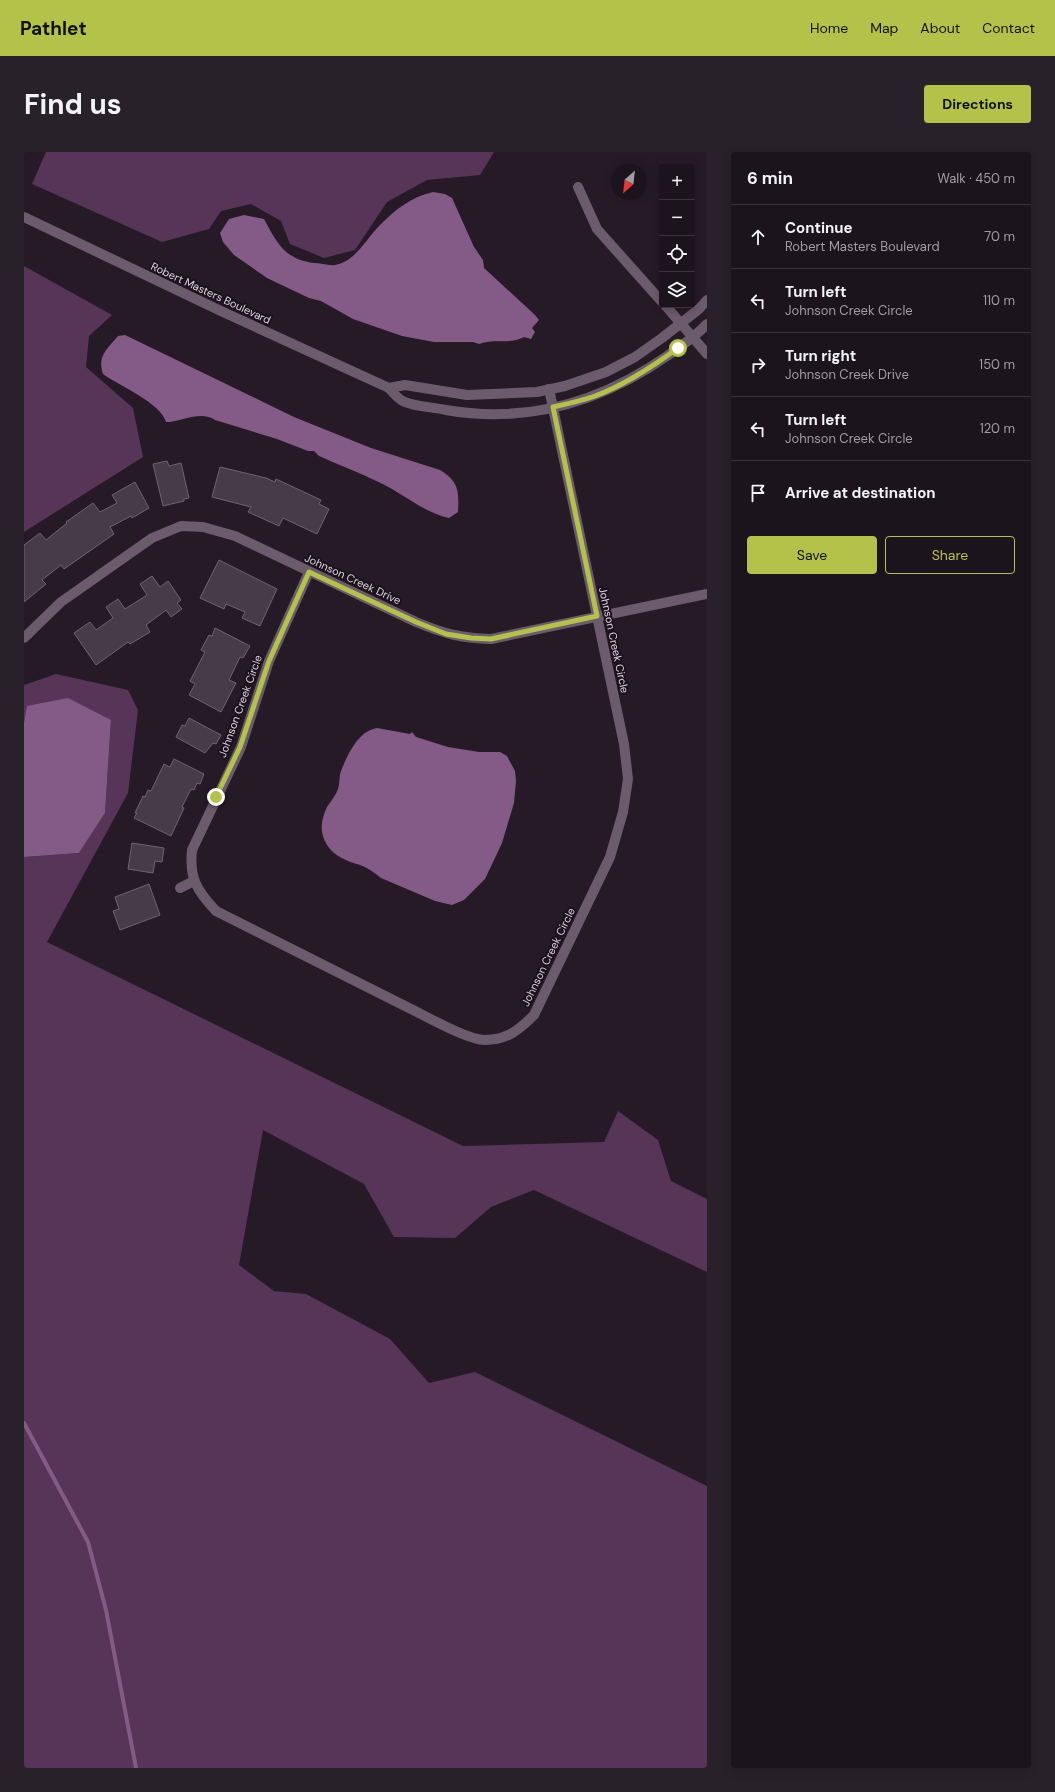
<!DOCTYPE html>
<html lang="en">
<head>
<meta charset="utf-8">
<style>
	body { margin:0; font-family:"DM Sans",sans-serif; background:#292129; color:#f1f3f6 }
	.controls { position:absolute; right:12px; top:12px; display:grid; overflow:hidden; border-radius:4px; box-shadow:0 2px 10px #0003 }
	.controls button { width:36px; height:36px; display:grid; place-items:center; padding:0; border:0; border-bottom:1px solid #3a333b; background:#1c141c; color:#f1f3f6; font:20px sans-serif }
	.compass { position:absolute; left:587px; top:12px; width:36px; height:36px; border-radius:50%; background:#1c141c; box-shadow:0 2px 10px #0003; rotate:207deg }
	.stop { position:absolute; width:12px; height:12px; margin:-9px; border:3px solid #b4c24a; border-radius:50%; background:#fff }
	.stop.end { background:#b4c24a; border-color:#fff; box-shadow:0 1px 4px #0008 }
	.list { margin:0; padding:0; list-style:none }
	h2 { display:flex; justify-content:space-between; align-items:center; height:52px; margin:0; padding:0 16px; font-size:17px }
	h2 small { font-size:13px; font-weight:400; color:#a09ea3 }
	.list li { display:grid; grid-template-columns:26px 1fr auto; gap:12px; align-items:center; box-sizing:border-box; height:64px; padding:0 16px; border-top:1px solid #3a333b }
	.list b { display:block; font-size:15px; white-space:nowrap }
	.list p { margin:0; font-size:13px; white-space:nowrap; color:#a09ea3 }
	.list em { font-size:13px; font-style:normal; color:#a09ea3 }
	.actions { display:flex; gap:8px; padding:12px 16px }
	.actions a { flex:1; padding:9px 0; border:1px solid #b4c24a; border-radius:4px; text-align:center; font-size:14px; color:#b4c24a }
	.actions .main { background:#b4c24a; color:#111 }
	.icon { flex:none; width:22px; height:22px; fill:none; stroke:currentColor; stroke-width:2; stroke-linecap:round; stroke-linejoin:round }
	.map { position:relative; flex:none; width:683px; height:1616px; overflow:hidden; border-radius:4px }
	header { display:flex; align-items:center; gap:24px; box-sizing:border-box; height:56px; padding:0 20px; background:#b4c24a; color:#111 }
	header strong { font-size:19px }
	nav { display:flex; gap:22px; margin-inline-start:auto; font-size:14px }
	.intro { display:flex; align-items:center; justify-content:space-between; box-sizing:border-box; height:96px; padding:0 24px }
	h1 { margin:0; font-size:28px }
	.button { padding:10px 18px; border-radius:4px; background:#b4c24a; color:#111; font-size:14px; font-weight:700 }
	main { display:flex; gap:24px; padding:0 24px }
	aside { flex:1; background:#1c141c; border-radius:4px; box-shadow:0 2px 10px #0003 }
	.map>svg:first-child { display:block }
</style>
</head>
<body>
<header>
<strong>Pathlet</strong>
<nav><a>Home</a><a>Map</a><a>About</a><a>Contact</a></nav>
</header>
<div class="intro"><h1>Find us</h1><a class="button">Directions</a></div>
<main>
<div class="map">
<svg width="683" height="1616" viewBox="0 0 683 1616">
	<rect width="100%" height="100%" fill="#261a26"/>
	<g fill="#573558">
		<path d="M 22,0 L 470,0 L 456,23 L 403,28 L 363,50 L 331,98 L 300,106 L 266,92 L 257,69 L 227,52 L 197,59 L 185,77 L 138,90 L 8,32 Z"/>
		<path d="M 0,114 L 88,163 L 65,184 L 62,215 L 109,256 L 119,305 L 0,380 Z"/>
		<path d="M 32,522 L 104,538 L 114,558 L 104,641 L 23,790 L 439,994 L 580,990 L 594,959 L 634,988 L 647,1029 L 683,1047 L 683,1120 L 510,1038 L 467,1055 L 431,1086 L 370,1085 L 340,1032 L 239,978 L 215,1113 L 250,1139 L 282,1142 L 366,1187 L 405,1231 L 451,1220 L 683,1334 L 683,1616 L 0,1616 L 0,705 L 55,701 L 81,661 L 87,569 L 0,571 L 0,533 Z"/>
	</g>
	<g fill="#845b86">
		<path d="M 409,40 L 421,42 L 428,46 L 450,95 L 459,108 L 460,116 L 511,163 L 515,168 L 508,176 L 511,180 L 507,187 L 500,185 C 485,193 470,186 455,192 L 449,190 L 410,190 L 378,184 L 329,167 L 297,149 L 285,146 L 243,126 L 210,103 L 199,90 L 196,81 L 205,67 L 220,63 L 240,67 C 253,91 260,107 290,111 C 296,111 305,114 311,113 C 332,109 342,87 356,73 C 372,57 387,45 409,40 Z"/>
		<path d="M 101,183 L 270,265 L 347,296 L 416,318 C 435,330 435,339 434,360 L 425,366 C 403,361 387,348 368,337 C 345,324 319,315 295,304 L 290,299 L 284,299 L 253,287 L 191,268 C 178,259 160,268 146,270 L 142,270 C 137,251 94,233 79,222 C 73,204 83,197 94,184 Z"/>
		<path d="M 44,546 L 87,568 L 81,661 L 55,701 L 0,705 L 0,571 L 3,554 Z"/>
		<path d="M 353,576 L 386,582 L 388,580 L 392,585 L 424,595 L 455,600 L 476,600 L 483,604 L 491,619 L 492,629 L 490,651 L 478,691 L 461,727 L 440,748 L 428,753 L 411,749 L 357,726 C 351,721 344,716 336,713 C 323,709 311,705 303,693 C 295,681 297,667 303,655 C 307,649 312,643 314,637 C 316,631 315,624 317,619 C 324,602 334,579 353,576 Z"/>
	</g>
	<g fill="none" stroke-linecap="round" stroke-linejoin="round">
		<path stroke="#845b86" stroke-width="4" d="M 0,1271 L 64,1390 L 82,1458 L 112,1616"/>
	</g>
	<g fill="#483b48" stroke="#706270">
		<path d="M 143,309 L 145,314 L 157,311 L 165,346 L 160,347 L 160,349 L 139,354 L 129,312 Z"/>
		<path d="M 196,315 L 242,326 L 251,330 L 252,327 L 297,348 L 295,352 L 305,357 L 293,382 L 259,366 L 255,374 L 224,360 L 227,355 L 188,345 Z"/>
		<path d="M 111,330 L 125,356 L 108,366 L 107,364 L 86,375 L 90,382 L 40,417 L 37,413 L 18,428 L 22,432 L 0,450 L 0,393 L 16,381 L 22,388 L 43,371 L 42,370 L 69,351 L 76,360 L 93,351 L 88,343 Z"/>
		<path d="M 195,408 L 253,437 L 236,474 L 218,466 L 221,460 L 202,452 L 200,457 L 176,446 Z"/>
		<path d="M 128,424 L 136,435 L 144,429 L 157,448 L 153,451 L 158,457 L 147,465 L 142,458 L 122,473 L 126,480 L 106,492 L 104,490 L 72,513 L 50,481 L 66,470 L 72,478 L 89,466 L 82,455 L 94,447 L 101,457 L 123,443 L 116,432 Z"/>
		<path d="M 191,476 L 226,494 L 219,506 L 216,505 L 205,528 L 212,531 L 197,560 L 165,543 L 171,532 L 166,529 L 181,500 L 177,498 L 185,483 L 188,484 Z"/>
		<path d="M 165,566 L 197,583 L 192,592 L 189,591 L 181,601 L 152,585 L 158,573 L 161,574 Z"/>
		<path d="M 150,607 L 180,622 L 176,632 L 173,631 L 170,638 L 167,637 L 158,655 L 160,656 L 147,684 L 110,666 L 113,661 L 111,661 L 119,644 L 121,645 L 124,638 L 127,639 L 140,612 L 146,615 Z"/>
		<path d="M 108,691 L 140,696 L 138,710 L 131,709 L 129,721 L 104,717 Z"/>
		<path d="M 125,732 L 136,763 L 96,778 L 89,759 L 95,757 L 91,745 Z"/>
	</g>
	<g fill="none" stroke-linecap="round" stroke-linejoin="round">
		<g stroke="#6c5a6d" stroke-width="10">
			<path d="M 554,35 L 573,77 L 638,150"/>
			<path d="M 0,65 L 199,160 L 365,236 C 369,241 375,248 381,250 C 392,255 410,255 422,258 C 503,272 577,250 643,204 C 656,195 672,184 683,172"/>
			<path d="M 641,153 L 683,202"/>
			<path d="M 365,236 L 381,233 L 443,243 L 513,240 L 541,234 L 582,220 L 611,205 L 638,186 L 675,157 L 683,148"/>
			<path d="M 285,420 L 245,509 L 217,595 L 168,698 C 165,726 173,739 192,759 C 255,791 319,823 383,855 C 400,863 443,888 461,888 C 483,888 495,878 510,863 L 586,705 L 599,660 L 604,627 L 600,592 L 525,237"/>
			<path d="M 0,486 L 37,450 L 128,386 L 157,374 L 179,375 L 211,384 L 392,470 C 421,482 436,486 467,487 L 683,442"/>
			<path d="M 156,736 L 170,729"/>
		</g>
	</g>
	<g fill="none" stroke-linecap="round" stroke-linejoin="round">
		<path stroke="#b4c24a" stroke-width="5" d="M 192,645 L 216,595 L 245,509 L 285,420 L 392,470 L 422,482 L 447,486 L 467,487 L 573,464 L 529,255 C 543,252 557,249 571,244 C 601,233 628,215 654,196"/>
	</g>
	<g text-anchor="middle" stroke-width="4" stroke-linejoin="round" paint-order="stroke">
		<g font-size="11" fill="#dfd7e0" stroke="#1c111c">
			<text transform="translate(187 141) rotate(25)" y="4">Robert Masters Boulevard</text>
			<text transform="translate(329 427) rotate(25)" y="4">Johnson Creek Drive</text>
			<text transform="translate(590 488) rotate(78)" y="4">Johnson Creek Circle</text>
			<text transform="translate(216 554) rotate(-70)" y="4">Johnson Creek Circle</text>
			<text transform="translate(524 805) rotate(-64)" y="4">Johnson Creek Circle</text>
		</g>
	</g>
</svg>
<div class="controls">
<button>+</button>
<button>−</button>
<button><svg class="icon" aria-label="locate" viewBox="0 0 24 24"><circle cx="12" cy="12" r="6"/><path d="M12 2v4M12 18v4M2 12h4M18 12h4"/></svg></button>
<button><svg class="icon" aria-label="layers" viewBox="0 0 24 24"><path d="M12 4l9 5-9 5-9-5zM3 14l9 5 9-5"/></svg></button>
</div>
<svg class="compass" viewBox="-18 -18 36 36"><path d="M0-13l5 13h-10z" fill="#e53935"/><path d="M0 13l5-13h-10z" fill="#a09ea3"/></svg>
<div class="stop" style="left:654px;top:196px"></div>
<div class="stop end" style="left:192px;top:645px"></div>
</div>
<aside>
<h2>6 min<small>Walk · 450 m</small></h2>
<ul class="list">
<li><svg class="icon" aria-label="ahead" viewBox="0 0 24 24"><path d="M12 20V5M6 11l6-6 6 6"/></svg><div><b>Continue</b><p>Robert Masters Boulevard</p></div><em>70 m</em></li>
<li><svg class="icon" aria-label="left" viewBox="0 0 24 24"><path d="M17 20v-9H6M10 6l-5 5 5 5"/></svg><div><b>Turn left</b><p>Johnson Creek Circle</p></div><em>110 m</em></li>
<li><svg class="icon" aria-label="right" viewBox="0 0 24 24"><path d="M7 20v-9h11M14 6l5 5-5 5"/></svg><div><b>Turn right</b><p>Johnson Creek Drive</p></div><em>150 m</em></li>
<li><svg class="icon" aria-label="left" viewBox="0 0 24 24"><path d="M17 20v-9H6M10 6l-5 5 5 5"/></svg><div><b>Turn left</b><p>Johnson Creek Circle</p></div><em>120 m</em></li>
<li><svg class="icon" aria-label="arrive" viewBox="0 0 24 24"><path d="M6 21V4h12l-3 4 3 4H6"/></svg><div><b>Arrive at destination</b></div></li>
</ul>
<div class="actions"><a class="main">Save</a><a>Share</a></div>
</aside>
</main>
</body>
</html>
